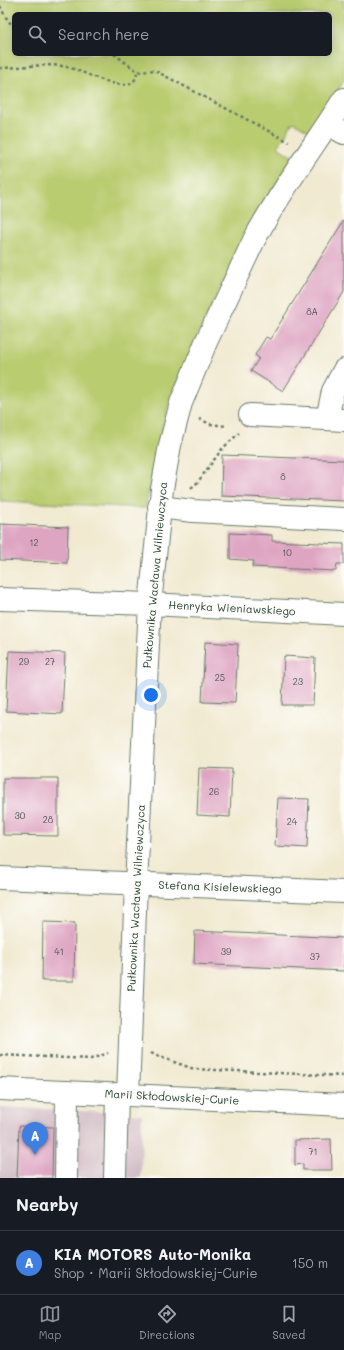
<!DOCTYPE html>
<html lang="en">
<head>
<meta charset="utf-8">
<style>
	body { margin:0; font-family:Mali,sans-serif; background:#20242c; color:#f1f3f6 }
	.you { position:absolute; left:151px; top:695px; width:14px; height:14px; margin:-10px; border:3px solid #fff; border-radius:50%; background:#1a73e8; box-shadow:0 0 0 6px #1a73e833 }
	.badge { display:grid; place-items:center; width:26px; height:26px; border-radius:50%; background:#8c9099; color:#fff; font-size:13px; font-weight:700 }
	.pin { position:absolute; translate:-50% -33px; filter:drop-shadow(0 1px 2px #0008) }
	.pin::after { content:''; position:absolute; top:21px; width:14px; height:12px; background:inherit; clip-path:polygon(0 0,100% 0,50% 100%) }
	.list { margin:0; padding:0; list-style:none }
	h2 { display:flex; justify-content:space-between; align-items:center; height:52px; margin:0; padding:0 16px; font-size:17px }
	h2 small { font-size:13px; font-weight:400; color:#9ea1a6 }
	.list li { display:grid; grid-template-columns:26px 1fr auto; gap:12px; align-items:center; box-sizing:border-box; height:64px; padding:0 16px; border-top:1px solid #363941 }
	.list b { display:block; font-size:15px; white-space:nowrap }
	.list p { margin:0; font-size:13px; white-space:nowrap; color:#9ea1a6 }
	.list em { font-size:13px; font-style:normal; color:#9ea1a6 }
	.icon { flex:none; width:22px; height:22px; fill:none; stroke:currentColor; stroke-width:2; stroke-linecap:round; stroke-linejoin:round }
	.map { position:relative; flex:none; width:344px; height:1178px; overflow:hidden }
	.search { position:absolute; background:#171b24; box-shadow:0 4px 16px #0002; left:12px; right:12px; top:12px; height:44px; display:flex; align-items:center; gap:10px; box-sizing:border-box; padding:0 14px; border-radius:6px; color:#9ea1a6; font-size:15px }
	.sheet { height:116px; background:#171b24 }
	nav { display:flex; justify-content:space-around; align-items:center; box-sizing:border-box; height:56px; border-top:1px solid #363941; background:#171b24; font-size:11px; color:#9ea1a6 }
	nav a { display:grid; justify-items:center; gap:2px }
	nav .on { color:#8c9099 }
	.map>svg:first-child { display:block }
</style>
</head>
<body>
<div class="map">
<svg width="344" height="1178" viewBox="0 0 344 1178">
	<rect width="100%" height="100%" fill="#fdfcf7"/>
	<filter id="ink" filterUnits="userSpaceOnUse"><feTurbulence type="fractalNoise" baseFrequency=".025" numOctaves="2"/><feDisplacementMap in="SourceGraphic" scale="8" xChannelSelector="R" yChannelSelector="G"/><feConvolveMatrix kernelMatrix="1 2 1 2 8 2 1 2 1" color-interpolation-filters="sRGB"/></filter>
	<filter id="wash" filterUnits="userSpaceOnUse"><feTurbulence type="fractalNoise" baseFrequency=".012" numOctaves="4" result="noise"/><feDisplacementMap in="SourceGraphic" scale="16" xChannelSelector="R" yChannelSelector="G"/><feGaussianBlur stdDeviation="0.9" result="paint"/><feColorMatrix in="noise" values="0 0 0 0 0 0 0 0 0 0 0 0 0 0 0 0 0 1.4 0 .05"/><feComposite in="paint" operator="in"/></filter>
	<g filter="url(#wash)">
		<rect width="100%" height="100%" fill="#f1ead1"/>
		<path fill="#d2bdc6" d="M 0,1107 L 142,1114 L 141,1178 L 0,1178 Z"/>
		<path fill="#b9cc70" stroke="#6c8452" fill-rule="evenodd" d="M 0,0 L 344,0 L 344,81 L 311,132 L 293,122 L 278,147 L 294,158 L 217,294 L 189,354 L 167,410 L 145,508 L 0,501 ZM 14,14 L 330,14 L 330,54 L 14,54 Z"/>
		<g id="blocks">
			<g fill="#dea5c3">
				<path d="M 344,220 L 344,292 L 283,391 L 251,371 L 259,358 L 255,355 L 266,337 L 270,339 Z"/>
				<path d="M 222,455 L 344,460 L 344,501 L 221,496 Z"/>
				<path d="M 0,524 L 68,527 L 67,563 L 0,560 Z"/>
				<path d="M 230,533 L 272,535 L 272,541 L 344,544 L 344,564 L 337,564 L 336,571 L 252,567 L 254,561 L 230,559 Z"/>
				<path d="M 205,642 L 238,644 L 235,703 L 202,702 Z"/>
				<path d="M 9,651 L 65,653 L 62,714 L 6,711 Z"/>
				<path d="M 284,656 L 315,658 L 313,705 L 282,705 Z"/>
				<path d="M 199,768 L 232,769 L 230,817 L 197,815 Z"/>
				<path d="M 3,778 L 58,778 L 58,836 L 3,835 Z"/>
				<path d="M 278,798 L 309,799 L 307,848 L 275,846 Z"/>
				<path d="M 43,922 L 75,923 L 74,981 L 42,981 Z"/>
				<path d="M 195,931 L 344,938 L 344,971 L 194,964 Z"/>
				<path d="M 19,1126 L 53,1127 L 52,1178 L 17,1178 Z"/>
				<path d="M 331,1139 L 332,1170 L 303,1170 L 303,1164 L 295,1165 L 295,1140 Z"/>
			</g>
		</g>
	</g>
	<g filter="url(#ink)">
		<use href="#blocks" fill-opacity="0" stroke="#687a6b" stroke-width="1"/>
		<g fill="none" stroke-linecap="round" stroke-linejoin="round">
			<g stroke="#687a6b" stroke-width="24">
				<g id="minor">
					<path d="M 328,124 L 344,133"/>
					<path d="M 250,415 L 344,420"/>
					<path d="M 327,419 L 333,391 L 344,370"/>
					<path d="M 159,507 L 193,511 L 344,519"/>
					<path d="M 0,599 L 150,604 L 344,614"/>
					<path d="M 0,878 L 344,892"/>
					<path d="M 0,1089 L 344,1105"/>
					<path d="M 128,1095 L 136,884 L 150,604 L 162,489 L 170,445 L 181,403 L 206,342 L 254,240 C 280,191 314,146 344,99"/>
					<path d="M 66,1178 L 67,1092"/>
					<path d="M 115,1178 L 117,1094"/>
				</g>
			</g>
			<g stroke="#687a6b" stroke-width="2.5" stroke-dasharray="3 3" stroke-linecap="butt">
				<path d="M 0,6 L 5,16 L 14,28"/>
				<path d="M 114,54 L 137,71 L 142,72 L 154,70 L 289,142"/>
				<path d="M 0,68 C 24,68 51,61 74,69 C 88,74 116,88 130,84 C 135,82 137,76 137,71"/>
				<path d="M 199,419 L 210,424 L 226,426"/>
				<path d="M 191,488 L 197,483 L 222,449 L 239,433"/>
				<path d="M 151,1053 L 157,1056 L 194,1069 L 344,1076"/>
				<path d="M 0,1055 L 91,1059 L 108,1053"/>
			</g>
			<use href="#minor" stroke="#fff" stroke-width="22"/>
		</g>
	</g>
	<g text-anchor="middle" stroke-width="3.5" stroke-linejoin="round" paint-order="stroke">
		<g font-size="9" fill="#4f5758">
			<text x="312" y="315">8A</text>
			<text x="283" y="480">8</text>
			<text x="34" y="546">12</text>
			<text x="287" y="556">10</text>
			<text x="24" y="665">29</text>
			<text x="50" y="665">27</text>
			<text x="220" y="681">25</text>
			<text x="298" y="685">23</text>
			<text x="214" y="795">26</text>
			<text x="20" y="819">30</text>
			<text x="48" y="823">28</text>
			<text x="292" y="825">24</text>
			<text x="59" y="955">41</text>
			<text x="226" y="955">39</text>
			<text x="315" y="960">37</text>
			<text x="313" y="1155">71</text>
		</g>
		<g font-size="11" fill="#1f3d34" stroke="#fdfcf7">
			<text transform="translate(155 575) rotate(-85)" y="4">Pułkownika Wacława Wilniewczyca</text>
			<text transform="translate(232 608) rotate(3)" y="4">Henryka Wieniawskiego</text>
			<text transform="translate(220 887) rotate(2)" y="4">Stefana Kisielewskiego</text>
			<text transform="translate(136 898) rotate(-87)" y="4">Pułkownika Wacława Wilniewczyca</text>
			<text transform="translate(172 1097) rotate(3)" y="4">Marii Skłodowskiej-Curie</text>
		</g>
	</g>
</svg>
<div class="you"></div>
<div class="pin badge" style="left:35px;top:1155px;background:#3f7fe0">A</div>
<div class="search"><svg class="icon" aria-label="search" viewBox="0 0 24 24"><circle cx="10" cy="10" r="6"/><path d="M15 15l6 6"/></svg>Search here</div>
</div>
<section class="sheet">
<h2>Nearby<small></small></h2>
<ul class="list">
<li><span class="badge" style="background:#3f7fe0">A</span><div><b>KIA MOTORS Auto-Monika</b><p>Shop · Marii Skłodowskiej-Curie</p></div><em>150 m</em></li>
</ul>
</section>
<nav>
<a class="on"><svg class="icon" aria-label="map" viewBox="0 0 24 24"><path d="M3 6l6-2 6 2 6-2v14l-6 2-6-2-6 2zM9 4v14M15 6v14"/></svg>Map</a>
<a><svg class="icon" aria-label="directions" viewBox="0 0 24 24"><path d="M12 3l9 9-9 9-9-9zM9 14v-3h6M13 9l2 2-2 2"/></svg>Directions</a>
<a><svg class="icon" aria-label="saved" viewBox="0 0 24 24"><path d="M7 4h10v16l-5-4-5 4z"/></svg>Saved</a>
</nav>
</body>
</html>
